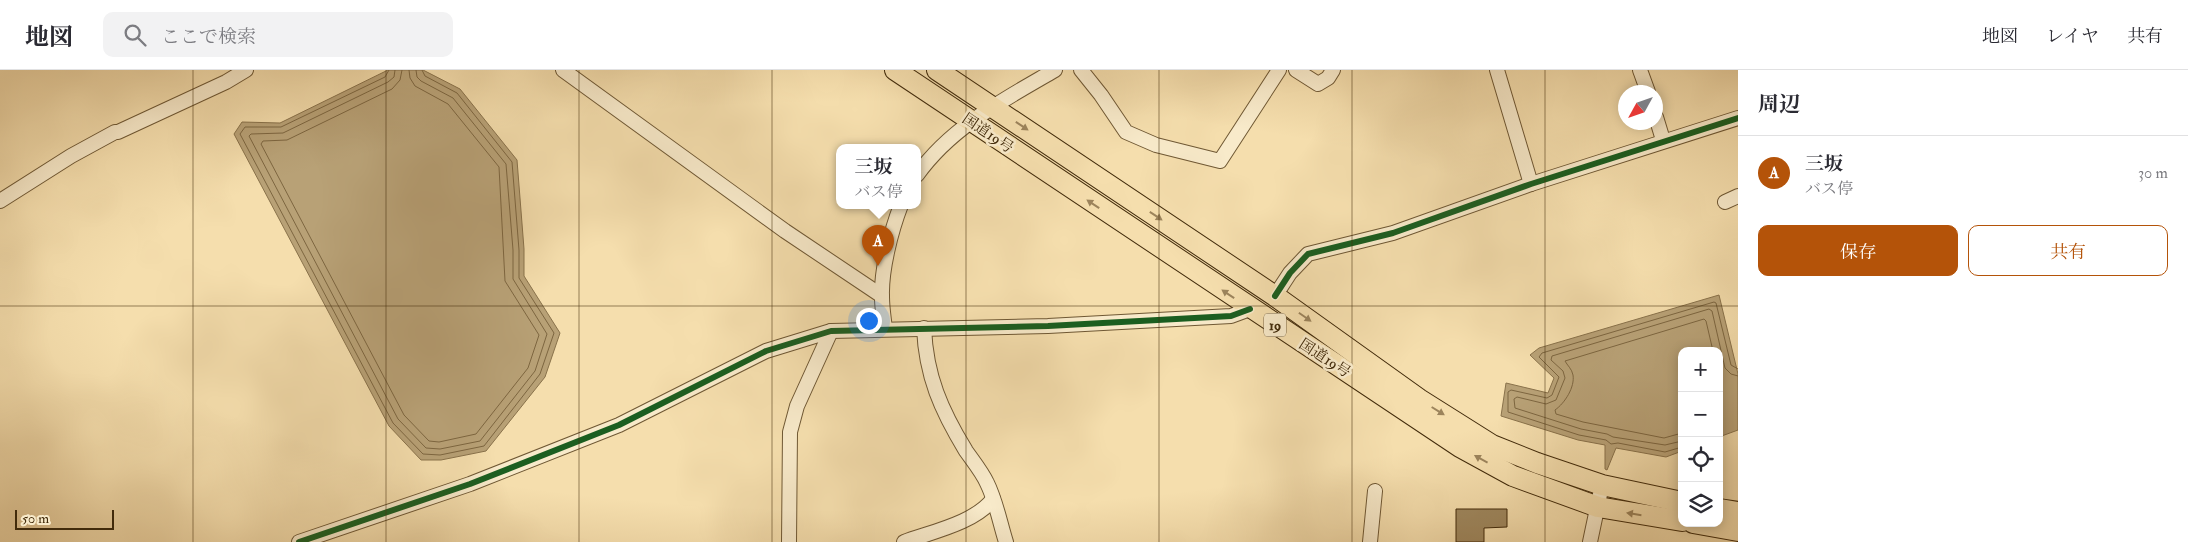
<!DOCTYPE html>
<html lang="ja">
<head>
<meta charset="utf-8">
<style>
	body { margin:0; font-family:"IM FELL Double Pica","Noto Serif JP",serif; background:#f2f2f3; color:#2b2b33 }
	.controls { position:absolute; right:15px; bottom:15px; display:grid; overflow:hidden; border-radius:10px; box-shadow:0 2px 12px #0003 }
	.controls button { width:45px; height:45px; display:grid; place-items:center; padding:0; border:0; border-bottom:1px solid #e1e1e2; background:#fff; color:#2b2b33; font:25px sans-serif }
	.compass { position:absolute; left:1618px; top:15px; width:45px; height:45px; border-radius:50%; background:#fff; box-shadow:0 2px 12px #0003; rotate:230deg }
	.scale { position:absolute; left:15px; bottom:12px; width:99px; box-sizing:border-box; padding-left:5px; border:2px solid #422b0b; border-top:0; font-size:14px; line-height:18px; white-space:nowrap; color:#422b0b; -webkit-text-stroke:4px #f8eaca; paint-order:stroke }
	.you { position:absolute; left:868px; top:250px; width:18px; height:18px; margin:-12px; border:4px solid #fff; border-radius:50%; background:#1a73e8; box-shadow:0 0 0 8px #1a73e833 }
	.badge { display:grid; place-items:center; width:32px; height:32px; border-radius:50%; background:#b45309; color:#fff; font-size:16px; font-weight:700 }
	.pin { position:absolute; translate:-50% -41px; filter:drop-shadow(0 1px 2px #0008) }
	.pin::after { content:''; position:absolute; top:26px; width:18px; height:15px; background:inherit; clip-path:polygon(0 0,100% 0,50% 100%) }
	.popup { position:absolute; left:836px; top:74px; width:85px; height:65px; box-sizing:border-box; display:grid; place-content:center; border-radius:10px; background:#fff; filter:drop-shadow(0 1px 4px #0005); font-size:16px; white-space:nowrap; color:#7c7c81 }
	.popup b { font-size:19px; color:#2b2b33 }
	.popup::after { content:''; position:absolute; left:50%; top:100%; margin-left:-10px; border:10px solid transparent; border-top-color:#fff }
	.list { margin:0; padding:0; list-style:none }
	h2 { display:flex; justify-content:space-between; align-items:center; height:65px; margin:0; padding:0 20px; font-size:21px }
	h2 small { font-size:16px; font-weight:400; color:#7c7c81 }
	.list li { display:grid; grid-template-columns:32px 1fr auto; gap:15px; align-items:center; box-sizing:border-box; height:75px; padding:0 20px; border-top:1px solid #e1e1e2 }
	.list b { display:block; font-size:19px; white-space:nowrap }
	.list p { margin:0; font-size:16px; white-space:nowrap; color:#7c7c81 }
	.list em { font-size:16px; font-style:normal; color:#7c7c81 }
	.actions { display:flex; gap:10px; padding:15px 20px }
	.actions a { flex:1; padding:11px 0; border:1px solid #b45309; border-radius:10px; text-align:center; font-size:18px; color:#b45309 }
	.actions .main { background:#b45309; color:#fff }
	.icon { flex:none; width:28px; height:28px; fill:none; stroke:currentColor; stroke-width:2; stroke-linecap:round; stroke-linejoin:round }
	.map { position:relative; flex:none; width:1738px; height:472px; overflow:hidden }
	header { display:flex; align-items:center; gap:30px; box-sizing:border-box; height:70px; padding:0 25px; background:#fff; border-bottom:1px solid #e1e1e2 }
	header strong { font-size:24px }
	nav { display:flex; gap:28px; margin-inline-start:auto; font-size:18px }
	.search { width:350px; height:45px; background:#f2f2f3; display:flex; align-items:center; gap:12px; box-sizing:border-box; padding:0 18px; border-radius:10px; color:#7c7c81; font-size:19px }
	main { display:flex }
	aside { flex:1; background:#fff }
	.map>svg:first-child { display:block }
</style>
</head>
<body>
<header>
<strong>地図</strong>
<div class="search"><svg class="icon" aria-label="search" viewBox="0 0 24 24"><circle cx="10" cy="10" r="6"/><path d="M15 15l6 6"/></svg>ここで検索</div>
<nav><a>地図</a><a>レイヤ</a><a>共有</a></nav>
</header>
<main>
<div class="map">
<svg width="1738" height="472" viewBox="0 0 1738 472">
	<rect width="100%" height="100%" fill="#f5dead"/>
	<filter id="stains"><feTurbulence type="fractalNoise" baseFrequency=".004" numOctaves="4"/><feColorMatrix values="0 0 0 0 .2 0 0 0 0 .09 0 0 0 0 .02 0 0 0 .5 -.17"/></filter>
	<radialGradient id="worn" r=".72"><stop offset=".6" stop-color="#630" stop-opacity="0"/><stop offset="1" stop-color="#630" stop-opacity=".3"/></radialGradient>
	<g fill="#b8a176" stroke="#89724b">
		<path d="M 388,0 L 423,0 L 460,19 L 517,90 L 524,179 L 524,206 L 560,263 L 545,307 L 486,381 L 441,390 L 421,390 L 389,356 L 234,64 L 242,52 L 280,53 Z"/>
		<path d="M 1719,225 L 1738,304 L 1738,360 L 1719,367 L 1719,281 L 1682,281 L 1682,381 L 1666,387 L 1616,378 L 1607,400 L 1605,399 L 1605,375 L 1578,370 L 1501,346 L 1506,313 L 1548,323 L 1554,308 L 1530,285 L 1539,278 Z"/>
	</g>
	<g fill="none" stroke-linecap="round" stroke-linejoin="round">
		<g stroke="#7d6640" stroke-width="1">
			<path d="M 389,0 L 385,7 L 281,57 L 245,57 L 240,64 L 393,353 L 423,384 L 440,385 L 484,376 L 540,304 L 554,263 L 519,208 L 519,180 L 512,92 L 457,23 L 425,6 L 422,0"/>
			<path d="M 395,0 L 394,7 L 388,12 L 283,63 L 251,64 L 249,66 L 398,349 L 426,378 L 440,379 L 480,371 L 535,301 L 547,264 L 513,209 L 513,180 L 506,94 L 453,28 L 421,11 L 417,7 L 416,0"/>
			<path d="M 402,0 L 400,10 L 392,19 L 287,70 L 263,71 L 261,74 L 404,345 L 429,371 L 439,372 L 476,364 L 528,298 L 539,265 L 505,211 L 499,97 L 448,34 L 415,16 L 410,8 L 409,0"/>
			<path d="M 1682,363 L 1664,368 L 1583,352 L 1556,344 L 1555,340 C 1565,333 1575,317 1573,305 C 1572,299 1567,295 1565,291 L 1704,249 L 1706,251 L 1713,281"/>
			<path d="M 1682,371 L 1665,375 L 1613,367 L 1607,364 L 1581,359 L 1515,338 L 1514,329 L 1517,327 L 1546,334 L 1556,330 L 1565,308 L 1563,301 L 1551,290 L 1552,286 L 1709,239 L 1712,241 L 1725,298 L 1731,304 L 1738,306"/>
			<path d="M 1682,377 L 1665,382 L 1618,373 L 1611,374 L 1606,370 L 1579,365 L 1508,342 L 1508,322 L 1511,320 L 1547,328 L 1552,325 L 1559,307 L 1539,287 L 1542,283 L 1714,232 L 1716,233 L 1731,295 L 1738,299"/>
		</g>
	</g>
	<path fill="#9f885f" stroke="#422b0b" d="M 1456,439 L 1507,439 L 1507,457 L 1484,458 L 1484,472 L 1456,472 Z"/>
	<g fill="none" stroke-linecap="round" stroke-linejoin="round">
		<g stroke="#6f5834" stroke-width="16">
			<g id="minor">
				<path d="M 563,0 L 785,161 L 882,226"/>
				<path d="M 1081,0 L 1101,25 L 1126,62 L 1156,75 L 1220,91 L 1279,0"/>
				<path d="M 1296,0 L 1318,14 L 1328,8 L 1333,0"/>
				<path d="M 1497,0 L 1531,114"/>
				<path d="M 1640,0 L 1648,22"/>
				<path d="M 1656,47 L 1663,70"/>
				<path d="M 917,105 C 951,57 1005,29 1055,0"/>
				<path d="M 0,131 L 71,86 L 115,62 L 118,62 L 226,12 L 246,0"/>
				<path d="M 1725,132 L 1738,126"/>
				<path d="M 1275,226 L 1290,203 L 1308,184 L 1393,163 L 1531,114 L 1738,48"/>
				<path d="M 924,258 C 926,306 941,340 966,381 C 973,391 982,402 987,413 C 996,431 1000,453 1006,472"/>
				<path d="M 885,259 C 884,249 882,238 882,227 C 881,200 891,161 901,135"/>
				<path d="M 299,472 L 470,414 L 619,355 L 766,281 L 831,261 L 1048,256 L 1231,246 L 1250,239"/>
				<path d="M 789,472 L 790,362 L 797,336 L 831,261"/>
				<path d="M 904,472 C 931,462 975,453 993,429"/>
				<path d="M 1370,472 L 1375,421"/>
				<path d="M 1590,472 L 1602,415"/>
			</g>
		</g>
		<g stroke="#422b0b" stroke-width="22">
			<g id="highway">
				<path d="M 895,0 L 1460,377 L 1513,406 L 1598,437 L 1682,451"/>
				<path d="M 937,0 L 1275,226 L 1419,329 L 1492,375 L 1537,393 L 1602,415 L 1682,432"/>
				<path d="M 1719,439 L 1738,442"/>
				<path d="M 1693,453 L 1738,461"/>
			</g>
		</g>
		<use href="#minor" stroke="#f8eaca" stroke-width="14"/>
		<use href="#highway" stroke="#f5dead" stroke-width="20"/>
		<g stroke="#f8eaca" stroke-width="9">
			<g id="cycleway">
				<path d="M 1275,226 L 1290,203 L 1308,184 L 1393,163 L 1531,114 L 1738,48"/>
				<path d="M 299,472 L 470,414 L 619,355 L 766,281 L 831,261 L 1048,256 L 1231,246 L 1250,239"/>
			</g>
		</g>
		<use href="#cycleway" stroke="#1b5e20" stroke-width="6"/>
	</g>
	<defs><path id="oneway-solid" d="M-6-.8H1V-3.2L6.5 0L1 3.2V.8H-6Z" transform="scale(1.25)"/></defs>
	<g fill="#9c845c">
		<use href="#oneway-solid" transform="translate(1022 56) rotate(34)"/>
		<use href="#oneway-solid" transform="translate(1093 134) rotate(-146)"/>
		<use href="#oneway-solid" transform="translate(1156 146) rotate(34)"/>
		<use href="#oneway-solid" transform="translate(1228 224) rotate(-146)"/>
		<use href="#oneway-solid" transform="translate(1305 247) rotate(35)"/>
		<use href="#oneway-solid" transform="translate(1438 341) rotate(32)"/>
		<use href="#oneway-solid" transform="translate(1481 389) rotate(-151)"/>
		<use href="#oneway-solid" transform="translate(1634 444) rotate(-171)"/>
	</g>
	<path fill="none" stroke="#422b0b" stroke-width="1" stroke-opacity="0.55" d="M 193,0 L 193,472M 386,0 L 386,472M 579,0 L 579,472M 772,0 L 772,472M 966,0 L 966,472M 1159,0 L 1159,472M 1352,0 L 1352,472M 1545,0 L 1545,472M 0,236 L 1738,236"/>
	<g text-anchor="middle" stroke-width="5" stroke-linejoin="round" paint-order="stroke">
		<rect fill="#f8eaca" stroke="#796444" stroke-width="1" x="1264" y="243.5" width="22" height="23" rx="4"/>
		<g font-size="14" font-weight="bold" fill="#422b0b">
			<text x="1275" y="260">19</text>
		</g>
		<g font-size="15" fill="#422b0b" stroke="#f8eaca">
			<text transform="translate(988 63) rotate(34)" y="5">国道19号</text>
			<text transform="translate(1325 288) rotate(33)" y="5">国道19号</text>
		</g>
	</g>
	<rect width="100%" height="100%" filter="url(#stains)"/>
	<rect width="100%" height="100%" fill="url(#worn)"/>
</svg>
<div class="controls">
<button>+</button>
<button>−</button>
<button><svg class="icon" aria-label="locate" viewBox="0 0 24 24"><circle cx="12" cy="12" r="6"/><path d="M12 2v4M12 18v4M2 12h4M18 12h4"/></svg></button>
<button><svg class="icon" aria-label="layers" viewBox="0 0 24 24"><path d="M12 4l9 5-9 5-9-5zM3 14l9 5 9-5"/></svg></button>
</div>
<svg class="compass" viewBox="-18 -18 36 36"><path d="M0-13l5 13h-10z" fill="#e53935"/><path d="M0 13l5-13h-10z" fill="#7c7c81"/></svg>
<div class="scale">50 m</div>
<div class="you"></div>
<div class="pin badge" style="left:878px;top:196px">A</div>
<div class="popup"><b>三坂</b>バス停</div>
</div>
<aside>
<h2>周辺<small></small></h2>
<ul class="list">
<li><span class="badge">A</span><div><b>三坂</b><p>バス停</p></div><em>30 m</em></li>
</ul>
<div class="actions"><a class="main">保存</a><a>共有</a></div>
</aside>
</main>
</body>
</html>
